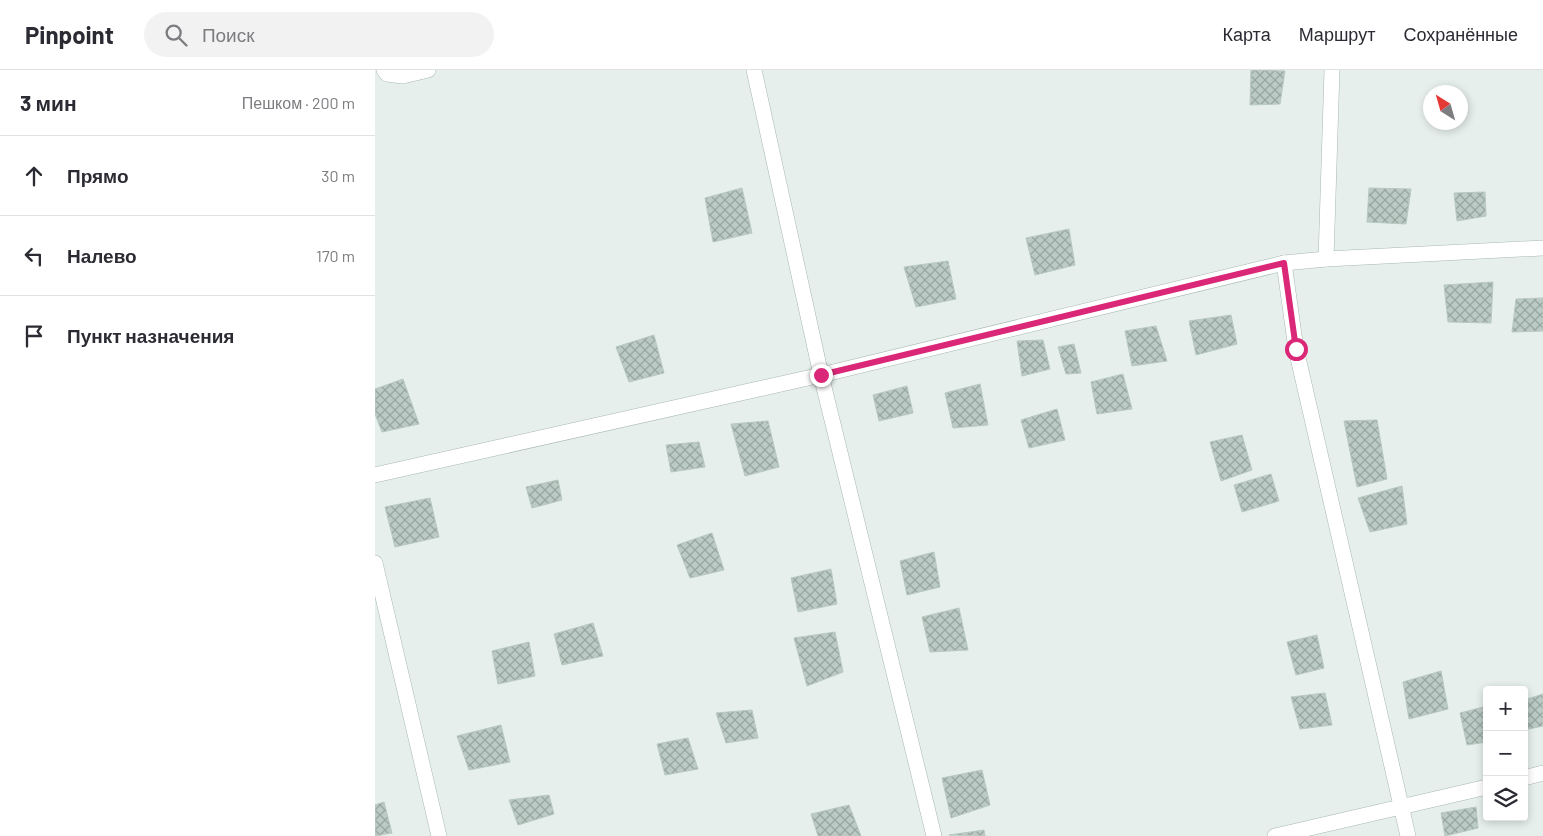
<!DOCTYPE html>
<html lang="ru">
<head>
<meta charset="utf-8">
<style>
	body { margin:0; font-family:Barlow,sans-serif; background:#f2f2f3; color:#2b2b33 }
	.controls { position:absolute; right:15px; bottom:15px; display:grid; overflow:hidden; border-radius:5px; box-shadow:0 2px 8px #0003 }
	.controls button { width:45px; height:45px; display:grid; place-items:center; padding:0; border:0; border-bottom:1px solid #e1e1e2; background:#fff; color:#2b2b33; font:25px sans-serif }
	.compass { position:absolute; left:1048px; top:15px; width:45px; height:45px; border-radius:50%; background:#fff; box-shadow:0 2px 8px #0003; rotate:323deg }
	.stop { position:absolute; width:15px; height:15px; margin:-11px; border:4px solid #db2777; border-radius:50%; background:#fff }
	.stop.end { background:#db2777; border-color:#fff; box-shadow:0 1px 5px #0008 }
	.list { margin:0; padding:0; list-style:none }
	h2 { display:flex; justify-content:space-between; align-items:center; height:65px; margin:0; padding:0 20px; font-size:21px }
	h2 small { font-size:16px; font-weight:400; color:#7c7c81 }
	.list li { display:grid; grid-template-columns:32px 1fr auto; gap:15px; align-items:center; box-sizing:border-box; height:80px; padding:0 20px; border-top:1px solid #e1e1e2 }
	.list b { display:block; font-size:19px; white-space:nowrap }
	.list em { font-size:16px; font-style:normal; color:#7c7c81 }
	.icon { flex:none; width:28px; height:28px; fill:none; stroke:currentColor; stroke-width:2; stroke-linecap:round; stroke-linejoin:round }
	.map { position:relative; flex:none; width:1168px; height:766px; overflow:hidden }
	header { display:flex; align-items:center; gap:30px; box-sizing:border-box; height:70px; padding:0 25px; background:#fff; border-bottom:1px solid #e1e1e2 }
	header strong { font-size:24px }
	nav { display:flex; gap:28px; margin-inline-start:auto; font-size:18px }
	.search { width:350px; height:45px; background:#f2f2f3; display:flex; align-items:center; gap:12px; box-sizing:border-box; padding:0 18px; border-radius:28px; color:#7c7c81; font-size:19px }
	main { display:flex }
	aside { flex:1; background:#fff }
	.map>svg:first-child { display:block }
</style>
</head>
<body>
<header>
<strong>Pinpoint</strong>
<div class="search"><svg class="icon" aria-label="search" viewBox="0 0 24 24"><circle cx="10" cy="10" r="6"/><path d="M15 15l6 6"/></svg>Поиск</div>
<nav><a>Карта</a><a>Маршрут</a><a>Сохранённые</a></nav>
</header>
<main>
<aside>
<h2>3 мин<small>Пешком · 200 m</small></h2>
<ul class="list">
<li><svg class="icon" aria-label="ahead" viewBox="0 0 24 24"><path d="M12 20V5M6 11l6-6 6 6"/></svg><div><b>Прямо</b></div><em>30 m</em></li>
<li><svg class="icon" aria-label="left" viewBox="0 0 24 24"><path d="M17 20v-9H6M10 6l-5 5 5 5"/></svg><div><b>Налево</b></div><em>170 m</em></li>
<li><svg class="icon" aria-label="arrive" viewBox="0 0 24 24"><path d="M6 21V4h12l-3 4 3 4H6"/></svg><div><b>Пункт назначения</b></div></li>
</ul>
</aside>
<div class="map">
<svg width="1168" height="766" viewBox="0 0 1168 766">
	<defs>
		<pattern id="building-cross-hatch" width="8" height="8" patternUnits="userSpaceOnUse" patternTransform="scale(1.25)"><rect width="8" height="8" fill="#bbcac4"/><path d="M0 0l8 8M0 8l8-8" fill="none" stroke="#98a6a0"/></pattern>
	</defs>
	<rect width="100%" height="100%" fill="#e6efeb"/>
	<g fill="url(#building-cross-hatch)" stroke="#b8c9c2">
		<path d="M 876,0 L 910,1 L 905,34 L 875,35 Z"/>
		<path d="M 367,118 L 377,163 L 338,172 L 330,128 Z"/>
		<path d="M 994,118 L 1036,119 L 1031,154 L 992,152 Z"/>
		<path d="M 1110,122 L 1111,146 L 1082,151 L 1079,123 Z"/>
		<path d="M 694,159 L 700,195 L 660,205 L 651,168 Z"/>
		<path d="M 573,191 L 581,229 L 541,237 L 529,197 Z"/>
		<path d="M 1118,212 L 1116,253 L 1073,252 L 1069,215 Z"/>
		<path d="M 1168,228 L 1168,261 L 1137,262 L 1141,229 Z"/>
		<path d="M 856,245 L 862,274 L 821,285 L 814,251 Z"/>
		<path d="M 781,256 L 792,291 L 757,296 L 750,261 Z"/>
		<path d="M 279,265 L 289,303 L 254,312 L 241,277 Z"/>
		<path d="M 668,270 L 675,299 L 647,306 L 642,271 Z"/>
		<path d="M 699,274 L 706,303 L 691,304 L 683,277 Z"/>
		<path d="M 748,304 L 757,339 L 722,344 L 716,312 Z"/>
		<path d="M 28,309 L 44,354 L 7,362 L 0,344 L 0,319 Z"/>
		<path d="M 605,314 L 613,355 L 578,358 L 570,323 Z"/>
		<path d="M 532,316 L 538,343 L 504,351 L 498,325 Z"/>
		<path d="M 682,339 L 690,370 L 654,378 L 646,350 Z"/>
		<path d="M 1002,350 L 1012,409 L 982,417 L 969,351 Z"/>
		<path d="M 393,351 L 404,397 L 370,406 L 356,354 Z"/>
		<path d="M 867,365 L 877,400 L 846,411 L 835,372 Z"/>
		<path d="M 324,372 L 330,397 L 296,402 L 291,375 Z"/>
		<path d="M 896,404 L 904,431 L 867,442 L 859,415 Z"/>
		<path d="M 183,410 L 187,430 L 157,438 L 151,417 Z"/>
		<path d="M 1027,416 L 1032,454 L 995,462 L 983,428 Z"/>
		<path d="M 55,428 L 64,467 L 20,477 L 10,437 Z"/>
		<path d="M 337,463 L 349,500 L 315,508 L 302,475 Z"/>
		<path d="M 559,482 L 565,517 L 532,525 L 525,491 Z"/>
		<path d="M 456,499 L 462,534 L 423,542 L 416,508 Z"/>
		<path d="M 584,538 L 593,580 L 555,582 L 547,547 Z"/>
		<path d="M 218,553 L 228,586 L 187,595 L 179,564 Z"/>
		<path d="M 460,562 L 468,602 L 432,616 L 419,568 Z"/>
		<path d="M 942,565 L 949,598 L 921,605 L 912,572 Z"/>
		<path d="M 154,572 L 160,606 L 123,614 L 117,581 Z"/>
		<path d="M 1066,601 L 1073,639 L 1034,649 L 1028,612 Z"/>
		<path d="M 950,623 L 957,655 L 925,659 L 916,627 Z"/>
		<path d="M 1168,624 L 1168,656 L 1149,660 L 1149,630 Z"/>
		<path d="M 1112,636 L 1112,672 L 1092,675 L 1085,643 Z"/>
		<path d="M 377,640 L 383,668 L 351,673 L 341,643 Z"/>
		<path d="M 126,655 L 135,692 L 94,700 L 82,666 Z"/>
		<path d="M 313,668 L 323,699 L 290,705 L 282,674 Z"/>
		<path d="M 607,700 L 615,735 L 576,748 L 567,708 Z"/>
		<path d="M 174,725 L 179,744 L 143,755 L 134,730 Z"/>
		<path d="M 9,732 L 17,763 L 0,766 L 0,735 Z"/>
		<path d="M 474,735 L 486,766 L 443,766 L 436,744 Z"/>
		<path d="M 1101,737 L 1103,758 L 1070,766 L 1066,743 Z"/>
		<path d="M 609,760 L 610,766 L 574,765 Z"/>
	</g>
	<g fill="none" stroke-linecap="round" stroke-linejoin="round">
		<g stroke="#a8b8b2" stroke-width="16">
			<g id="street">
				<path d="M 9,0 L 12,4 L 28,6 L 53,0"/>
				<path d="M 379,0 L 446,305 L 559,766"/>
				<path d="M 951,189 L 957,0"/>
				<path d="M 909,193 L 921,279 L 1033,766"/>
				<path d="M 0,405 L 446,305 L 909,193 L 951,189 L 1168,178"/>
				<path d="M 0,493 L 64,766"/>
				<path d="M 1149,708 L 1168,703"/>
				<path d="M 900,766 L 1112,717"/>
			</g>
		</g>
		<use href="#street" stroke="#fff" stroke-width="15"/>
	</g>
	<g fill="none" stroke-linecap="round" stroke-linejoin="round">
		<path stroke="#db2777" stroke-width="6" d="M 446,305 L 909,193 L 921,279"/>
	</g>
</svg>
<div class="controls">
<button>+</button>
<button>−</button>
<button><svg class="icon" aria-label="layers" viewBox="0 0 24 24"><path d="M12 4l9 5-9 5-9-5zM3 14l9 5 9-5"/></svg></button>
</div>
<svg class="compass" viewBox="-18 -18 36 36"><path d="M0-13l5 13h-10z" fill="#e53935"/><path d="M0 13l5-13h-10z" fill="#7c7c81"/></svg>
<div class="stop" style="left:921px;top:279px"></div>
<div class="stop end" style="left:446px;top:305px"></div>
</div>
</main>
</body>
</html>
